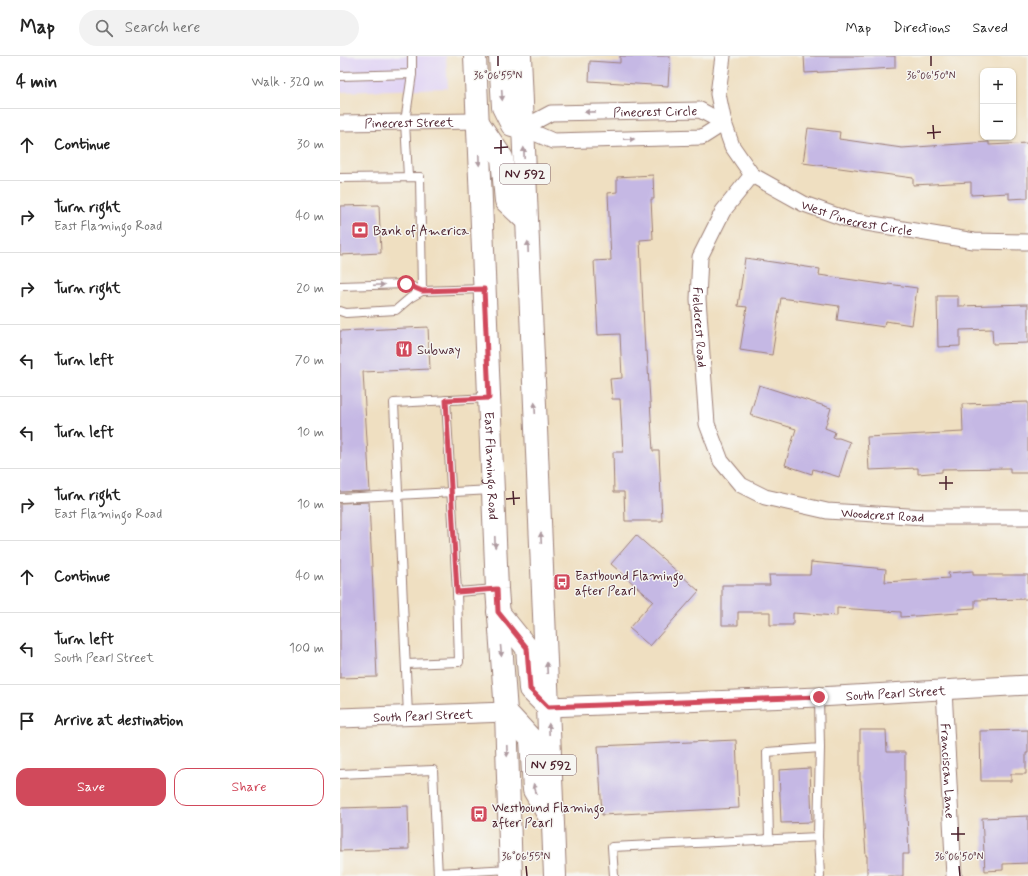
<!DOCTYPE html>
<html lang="en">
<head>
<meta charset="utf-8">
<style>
	body { margin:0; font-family:Mynerve,sans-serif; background:#f2f2f2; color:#222 }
	.controls { position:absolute; right:12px; top:12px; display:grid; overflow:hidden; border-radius:8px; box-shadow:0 1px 3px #0004 }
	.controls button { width:36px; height:36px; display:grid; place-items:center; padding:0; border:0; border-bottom:1px solid #e0e0e0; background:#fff; color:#222; font:20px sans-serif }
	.stop { position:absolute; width:12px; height:12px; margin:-9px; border:3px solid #d1495b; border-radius:50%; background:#fff }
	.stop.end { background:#d1495b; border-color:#fff; box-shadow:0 1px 4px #0008 }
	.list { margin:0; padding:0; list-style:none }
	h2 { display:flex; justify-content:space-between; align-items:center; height:52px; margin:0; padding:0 16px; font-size:17px }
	h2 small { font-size:13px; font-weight:400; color:#767676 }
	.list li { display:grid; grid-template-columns:26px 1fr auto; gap:12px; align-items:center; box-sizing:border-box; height:72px; padding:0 16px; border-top:1px solid #e0e0e0 }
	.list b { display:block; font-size:15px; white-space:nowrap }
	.list p { margin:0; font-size:13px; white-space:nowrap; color:#767676 }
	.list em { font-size:13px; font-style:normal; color:#767676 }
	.actions { display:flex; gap:8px; padding:12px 16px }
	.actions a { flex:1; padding:9px 0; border:1px solid #d1495b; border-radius:12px; text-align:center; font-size:14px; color:#d1495b }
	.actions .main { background:#d1495b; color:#fff }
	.icon { flex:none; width:22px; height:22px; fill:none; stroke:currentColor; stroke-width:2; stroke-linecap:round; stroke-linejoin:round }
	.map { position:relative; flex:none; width:688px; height:820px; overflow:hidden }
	header { display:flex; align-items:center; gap:24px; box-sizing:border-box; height:56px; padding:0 20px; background:#fff; border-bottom:1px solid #e0e0e0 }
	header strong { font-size:19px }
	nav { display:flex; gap:22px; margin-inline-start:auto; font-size:14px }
	.search { width:280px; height:36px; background:#f2f2f2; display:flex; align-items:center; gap:10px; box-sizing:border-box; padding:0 14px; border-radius:22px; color:#767676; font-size:15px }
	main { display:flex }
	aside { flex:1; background:#fff }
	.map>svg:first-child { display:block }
</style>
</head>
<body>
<header>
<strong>Map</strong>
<div class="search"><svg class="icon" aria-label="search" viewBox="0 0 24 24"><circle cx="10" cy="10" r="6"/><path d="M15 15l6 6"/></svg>Search here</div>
<nav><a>Map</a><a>Directions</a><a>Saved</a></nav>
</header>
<main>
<aside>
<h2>4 min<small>Walk · 320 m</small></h2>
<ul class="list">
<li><svg class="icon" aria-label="ahead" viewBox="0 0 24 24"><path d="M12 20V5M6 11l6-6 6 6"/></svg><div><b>Continue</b></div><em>30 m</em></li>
<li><svg class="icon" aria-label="right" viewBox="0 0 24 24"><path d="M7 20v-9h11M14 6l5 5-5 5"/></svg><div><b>Turn right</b><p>East Flamingo Road</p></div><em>40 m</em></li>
<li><svg class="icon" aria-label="right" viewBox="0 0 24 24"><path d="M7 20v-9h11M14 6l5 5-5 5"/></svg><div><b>Turn right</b></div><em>20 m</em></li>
<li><svg class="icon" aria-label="left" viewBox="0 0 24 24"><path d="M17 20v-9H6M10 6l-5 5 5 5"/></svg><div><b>Turn left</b></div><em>70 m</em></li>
<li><svg class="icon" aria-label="left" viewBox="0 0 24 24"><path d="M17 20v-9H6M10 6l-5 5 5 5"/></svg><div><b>Turn left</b></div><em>10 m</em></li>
<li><svg class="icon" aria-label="right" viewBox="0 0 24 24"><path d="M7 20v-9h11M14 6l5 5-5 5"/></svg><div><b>Turn right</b><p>East Flamingo Road</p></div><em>10 m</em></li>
<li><svg class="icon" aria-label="ahead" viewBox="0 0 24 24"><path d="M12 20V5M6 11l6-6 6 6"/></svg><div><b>Continue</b></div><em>40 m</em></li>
<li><svg class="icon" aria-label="left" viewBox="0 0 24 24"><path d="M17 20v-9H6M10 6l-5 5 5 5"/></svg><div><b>Turn left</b><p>South Pearl Street</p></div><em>100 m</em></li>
<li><svg class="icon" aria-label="arrive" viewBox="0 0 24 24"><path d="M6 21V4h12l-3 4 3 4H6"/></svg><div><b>Arrive at destination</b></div></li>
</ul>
<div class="actions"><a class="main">Save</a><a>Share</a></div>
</aside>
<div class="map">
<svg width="688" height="820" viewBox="0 0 688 820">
	<rect width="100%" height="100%" fill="#f6f6f2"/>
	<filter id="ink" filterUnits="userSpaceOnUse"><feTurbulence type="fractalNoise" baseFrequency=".025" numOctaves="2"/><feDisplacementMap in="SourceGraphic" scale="8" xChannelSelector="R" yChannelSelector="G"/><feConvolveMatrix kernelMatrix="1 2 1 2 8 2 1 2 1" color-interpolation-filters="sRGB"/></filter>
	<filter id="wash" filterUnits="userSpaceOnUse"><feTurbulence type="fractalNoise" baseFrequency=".012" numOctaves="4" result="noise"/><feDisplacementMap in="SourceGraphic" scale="16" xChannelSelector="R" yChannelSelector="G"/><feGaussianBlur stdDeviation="0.9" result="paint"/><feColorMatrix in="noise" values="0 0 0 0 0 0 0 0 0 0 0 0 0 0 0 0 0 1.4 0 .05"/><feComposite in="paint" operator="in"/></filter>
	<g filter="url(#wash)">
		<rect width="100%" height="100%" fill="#efdfc1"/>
		<path fill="#e1d4f4" d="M 0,0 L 106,0 L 108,32 L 0,36 Z"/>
		<g id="blocks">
			<g fill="#c5b8e4">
				<path d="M 280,0 L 330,0 L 328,30 L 249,25 L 250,5 L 280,7 Z"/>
				<path d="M 464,0 L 555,0 L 555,12 L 465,17 Z"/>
				<path d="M 468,72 L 500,76 L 499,83 L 562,92 L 649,86 L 649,89 L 688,87 L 688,142 L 669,143 L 669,137 L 631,139 L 631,126 L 573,129 L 573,122 L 463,107 Z"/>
				<path d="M 313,119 L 314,143 L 311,143 L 313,183 L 300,184 L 305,295 L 307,295 L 313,395 L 319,395 L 322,465 L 285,465 L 284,436 L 274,436 L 273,396 L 283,396 L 280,343 L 272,343 L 270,323 L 282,322 L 280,278 L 258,279 L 254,205 L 271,204 L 268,137 L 277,136 L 277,121 Z"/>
				<path d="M 39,149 L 41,197 L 0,199 L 0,150 Z"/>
				<path d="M 405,202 L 480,213 L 479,219 L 548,229 L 548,228 L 577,232 L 572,269 L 545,265 L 544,271 L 497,264 L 499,250 L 441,242 L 432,299 L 400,294 L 407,251 L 398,250 Z"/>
				<path d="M 597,240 L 618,240 L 618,250 L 688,248 L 688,287 L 653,288 L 652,273 L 620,274 L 620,290 L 598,291 Z"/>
				<path d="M 88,271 L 90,313 L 23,316 L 30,435 L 0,436 L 0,275 Z"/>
				<path d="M 419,329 L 491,352 L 485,372 L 495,376 L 493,382 L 499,382 L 510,386 L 499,421 L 473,413 L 472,418 L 445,409 L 456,373 L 410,359 Z"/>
				<path d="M 688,346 L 688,417 L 670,417 L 670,412 L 602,413 L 602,416 L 578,418 L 578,412 L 529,414 L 527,381 L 623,376 L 622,348 Z"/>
				<path d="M 29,446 L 37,621 L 0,622 L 0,447 Z"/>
				<path d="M 296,479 L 359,535 L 310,590 L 289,572 L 313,545 L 271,508 Z"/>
				<path d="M 471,506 L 546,513 L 545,526 L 609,522 L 608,517 L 633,515 L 633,519 L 688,519 L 688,543 L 635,544 L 635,552 L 618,553 L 619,557 L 561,561 L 561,556 L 497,552 L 497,560 L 453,557 L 453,569 L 430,569 L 430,556 L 398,556 L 398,569 L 382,569 L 382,529 L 430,529 L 429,519 L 470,519 Z"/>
				<path d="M 520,674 L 546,674 L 547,696 L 565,696 L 565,741 L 566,741 L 569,798 L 563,798 L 563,820 L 527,820 L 527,800 L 526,800 L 521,724 L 520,724 Z"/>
				<path d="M 688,674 L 688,697 L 686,697 L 686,718 L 671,718 L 671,725 L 641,725 L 640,675 Z"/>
				<path d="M 396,684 L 399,752 L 262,759 L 258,690 Z"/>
				<path d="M 470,712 L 472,766 L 441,767 L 439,714 Z"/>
				<path d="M 68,750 L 69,793 L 0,795 L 0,752 Z"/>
				<path d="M 688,760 L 688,807 L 663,808 L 663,814 L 645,815 L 642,762 Z"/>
			</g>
		</g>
	</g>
	<g filter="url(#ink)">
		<use href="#blocks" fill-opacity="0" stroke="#9c7f76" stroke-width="1"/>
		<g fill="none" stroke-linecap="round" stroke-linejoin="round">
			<g stroke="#9c7f76" stroke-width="10">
				<g id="service">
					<path d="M 0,20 L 72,18"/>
					<path d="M 68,121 L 65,66 L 72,18 L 72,0"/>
					<path d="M 0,122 L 80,121 L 82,235 L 66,228 L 0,230"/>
					<path d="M 0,255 L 6,257 L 56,254 L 70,242 L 82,235 L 144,233"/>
					<path d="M 0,442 L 152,434"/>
					<path d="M 117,536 L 156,533"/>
					<path d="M 66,608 L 119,606 L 117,536 L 106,344"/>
					<path d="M 68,659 L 54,347 L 148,342"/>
					<path d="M 0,718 L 93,714 L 98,820"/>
					<path d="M 478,781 L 480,692"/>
					<path d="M 429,783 L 427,696 L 480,692 L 479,641"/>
					<path d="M 98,817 L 170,813"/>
					<path d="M 274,820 L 272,791 L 478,781 L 480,820"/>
				</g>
			</g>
			<g stroke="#9c7f76" stroke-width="17">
				<g id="minor">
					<path id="s1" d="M 383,0 L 378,38 L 384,67 L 392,90 L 412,119 L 464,148 L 509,164 L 634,185 L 688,186"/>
					<path id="s2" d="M 0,67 L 137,65"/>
					<path id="s3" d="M 183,72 L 211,57 L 360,54 L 384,67"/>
					<path d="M 183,72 L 213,85 L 362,81 L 384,67"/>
					<path id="s4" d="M 412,119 L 383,155 L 360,201 L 358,243 L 367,368 L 381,405 L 401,429 L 425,441 L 487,455 L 584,461 L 688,461"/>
					<path id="s5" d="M 604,634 L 614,820"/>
				</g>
			</g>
			<g stroke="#9c7f76" stroke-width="21">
				<g id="tertiary">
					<path id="s6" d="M 208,651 L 479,641 L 688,629"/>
					<path id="s7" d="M 0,662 L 166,656"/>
				</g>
			</g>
			<g stroke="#9c7f76" stroke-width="24">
				<g id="primary">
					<path id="s8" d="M 135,0 L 157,533 L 166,656 L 171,820"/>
					<path d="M 160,0 L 163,51 L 172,69 L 183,72"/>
					<path d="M 180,0 L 213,768 L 215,820"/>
					<path d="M 137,65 L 162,102 L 166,145 L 186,164"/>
					<path d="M 158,556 L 187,592 L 190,633 L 208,651"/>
					<path d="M 166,656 L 191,683 L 194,734 L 212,765"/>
				</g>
			</g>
			<use href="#service" stroke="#fff" stroke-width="8"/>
			<use href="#minor" stroke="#fff" stroke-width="15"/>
			<use href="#tertiary" stroke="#fff" stroke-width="19"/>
			<use href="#primary" stroke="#fff" stroke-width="22"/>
		</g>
		<defs><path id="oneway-solid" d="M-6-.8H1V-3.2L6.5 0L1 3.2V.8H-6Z"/></defs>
		<g fill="#ae9aa0">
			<use href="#oneway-solid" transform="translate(162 39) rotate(87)"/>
			<use href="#oneway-solid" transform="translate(250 56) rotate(179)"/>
			<use href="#oneway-solid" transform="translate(289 83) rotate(-1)"/>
			<use href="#oneway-solid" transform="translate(184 97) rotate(-92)"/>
			<use href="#oneway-solid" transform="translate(139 104) rotate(88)"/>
			<use href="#oneway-solid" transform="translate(188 191) rotate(-92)"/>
			<use href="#oneway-solid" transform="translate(39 229) rotate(-2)"/>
			<use href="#oneway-solid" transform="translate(195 352) rotate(-93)"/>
			<use href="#oneway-solid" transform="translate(201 482) rotate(-93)"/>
			<use href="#oneway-solid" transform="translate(155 486) rotate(88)"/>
			<use href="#oneway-solid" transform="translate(161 595) rotate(85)"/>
			<use href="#oneway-solid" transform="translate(207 612) rotate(-93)"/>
			<use href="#oneway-solid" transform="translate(209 673) rotate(-92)"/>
			<use href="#oneway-solid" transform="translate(167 695) rotate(88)"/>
			<use href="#oneway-solid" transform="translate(195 733) rotate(-107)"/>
		</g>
	</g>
	<g fill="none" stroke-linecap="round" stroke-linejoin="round" filter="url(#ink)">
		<path stroke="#d1495b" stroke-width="5" d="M 66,228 L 82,235 L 144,233 L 149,342 L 106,344 L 117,536 L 157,533 L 158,556 L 187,592 L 190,633 L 208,651 L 479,641"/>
	</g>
	<path fill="none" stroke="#4a1f2b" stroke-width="1.5" d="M 158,0 L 158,10M 591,0 L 591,10M 593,69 L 594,83M 587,77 L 601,76M 161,84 L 161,98M 154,92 L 168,91M 606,420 L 606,434M 599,427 L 613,427M 173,435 L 174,449M 166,443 L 180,442M 618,771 L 618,785M 611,778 L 625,778M 186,810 L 187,820M 619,810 L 620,820"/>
	<defs>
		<g id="bank-square" transform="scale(0.9)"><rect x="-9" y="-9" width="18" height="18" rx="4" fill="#d1495b" stroke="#f6f6f2"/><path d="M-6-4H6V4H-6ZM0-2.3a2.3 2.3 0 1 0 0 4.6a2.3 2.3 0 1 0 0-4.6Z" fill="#fff"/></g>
		<g id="restaurant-square" transform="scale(0.9)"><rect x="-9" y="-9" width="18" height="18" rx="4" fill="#d1495b" stroke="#f6f6f2"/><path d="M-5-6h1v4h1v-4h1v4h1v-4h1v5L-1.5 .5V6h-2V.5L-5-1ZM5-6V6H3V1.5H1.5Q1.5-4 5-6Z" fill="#fff"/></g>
		<g id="bus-square" transform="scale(0.9)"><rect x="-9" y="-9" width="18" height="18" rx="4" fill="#d1495b" stroke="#f6f6f2"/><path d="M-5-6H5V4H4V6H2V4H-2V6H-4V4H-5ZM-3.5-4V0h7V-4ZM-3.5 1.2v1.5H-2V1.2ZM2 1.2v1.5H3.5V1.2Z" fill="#fff"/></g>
	</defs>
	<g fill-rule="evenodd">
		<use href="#bank-square" x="20" y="174"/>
		<use href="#restaurant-square" x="64" y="293"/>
		<use href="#bus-square" x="222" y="526"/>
		<use href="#bus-square" x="139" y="758"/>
	</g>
	<g text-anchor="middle" stroke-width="3" stroke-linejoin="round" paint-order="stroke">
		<g fill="#f6f6f2" stroke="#7e6067" stroke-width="1">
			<rect x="160" y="108" width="50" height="20" rx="3"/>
			<rect x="186" y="699" width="50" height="20" rx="3"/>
		</g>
		<g font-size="12" font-weight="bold" fill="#4a1f2b">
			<text x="185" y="122">NV 592</text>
			<text x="211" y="713">NV 592</text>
		</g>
		<g font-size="13" fill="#4a1f2b" stroke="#f6f6f2">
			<text dy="5" stroke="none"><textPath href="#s3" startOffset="136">Pinecrest Circle</textPath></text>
			<text dy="5" stroke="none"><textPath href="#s2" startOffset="69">Pinecrest Street</textPath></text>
			<text dy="5" stroke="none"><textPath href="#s1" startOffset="242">West Pinecrest Circle</textPath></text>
			<text dy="5" stroke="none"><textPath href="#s4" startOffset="168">Fieldcrest Road</textPath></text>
			<text dy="5" stroke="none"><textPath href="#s8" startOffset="410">East Flamingo Road</textPath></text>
			<text dy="5" stroke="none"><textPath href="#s4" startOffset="482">Woodcrest Road</textPath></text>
			<text dy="5" stroke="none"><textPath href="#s6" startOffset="348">South Pearl Street</textPath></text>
			<text dy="5" stroke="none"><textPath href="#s7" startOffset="83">South Pearl Street</textPath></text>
			<text dy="5" stroke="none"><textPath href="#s5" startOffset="81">Franciscan Lane</textPath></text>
		</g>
		<g font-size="13" fill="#4a1f2b" stroke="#f6f6f2" text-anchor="start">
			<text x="33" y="179">Bank of America</text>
			<text x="77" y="298">Subway</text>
			<text x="235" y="524">Eastbound Flamingo<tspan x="235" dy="15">after Pearl</tspan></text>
			<text x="152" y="756">Westbound Flamingo<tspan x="152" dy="15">after Pearl</tspan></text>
		</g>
	</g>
	<g font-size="10" text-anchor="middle" fill="#4a1f2b" stroke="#f6f6f2" stroke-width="3" stroke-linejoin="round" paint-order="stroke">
		<text x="158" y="23">36°06'55"N</text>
		<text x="591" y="23">36°06'50"N</text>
		<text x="186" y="804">36°06'55"N</text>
		<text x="619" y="804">36°06'50"N</text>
	</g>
</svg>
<div class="controls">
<button>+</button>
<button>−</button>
</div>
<div class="stop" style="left:66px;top:228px"></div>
<div class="stop end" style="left:479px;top:641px"></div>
</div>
</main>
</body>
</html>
